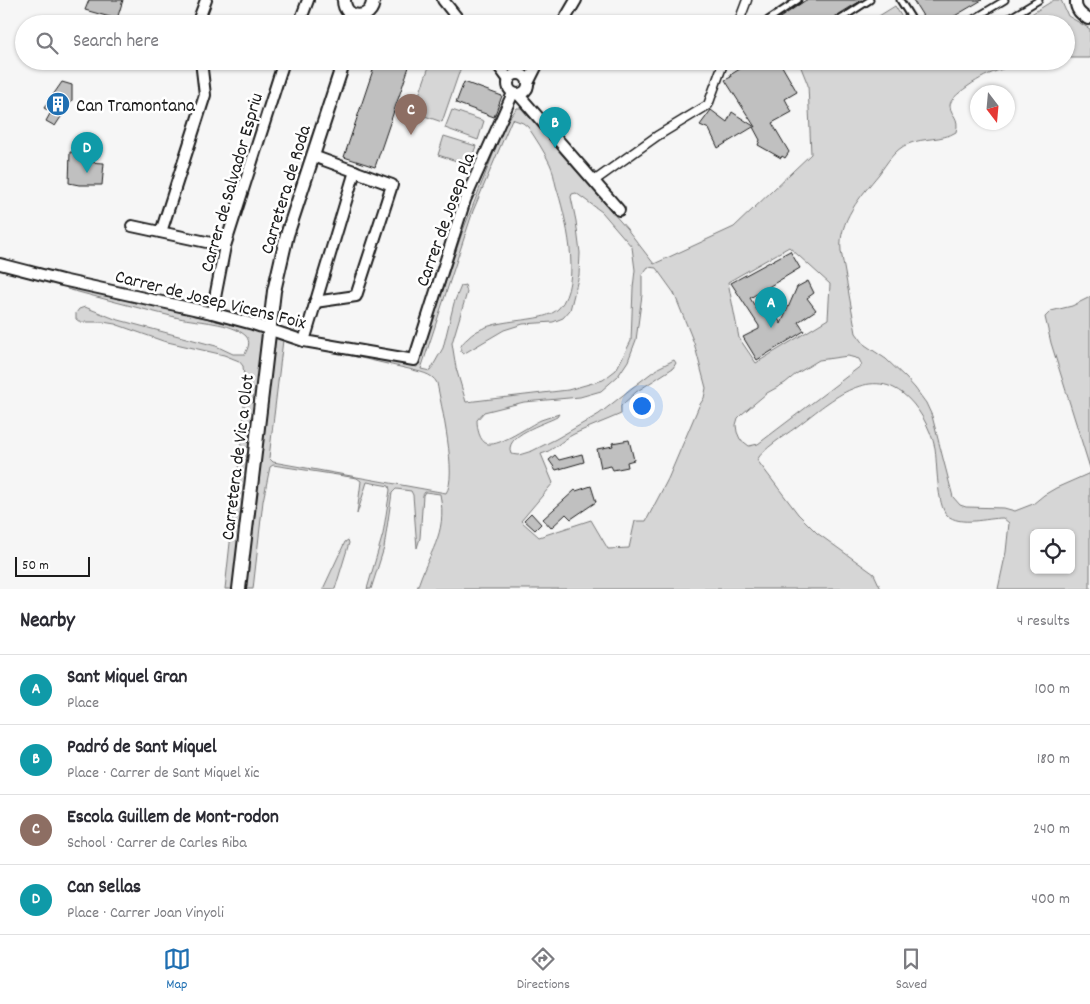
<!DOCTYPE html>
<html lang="en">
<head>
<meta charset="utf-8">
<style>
	body { margin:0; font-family:Dekko,sans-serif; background:#f7f7f7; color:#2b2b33 }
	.controls { position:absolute; right:15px; bottom:15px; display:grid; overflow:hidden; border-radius:8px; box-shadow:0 1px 4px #0004 }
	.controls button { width:45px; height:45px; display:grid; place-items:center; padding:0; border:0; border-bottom:1px solid #e1e1e2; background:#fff; color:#2b2b33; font:25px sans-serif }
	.compass { position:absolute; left:970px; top:85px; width:45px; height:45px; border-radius:50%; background:#fff; box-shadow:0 1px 4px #0004; rotate:164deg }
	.scale { position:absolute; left:15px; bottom:12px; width:75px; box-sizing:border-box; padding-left:5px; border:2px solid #1c1c1c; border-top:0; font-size:14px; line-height:18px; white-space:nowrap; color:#1c1c1c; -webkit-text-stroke:4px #fff; paint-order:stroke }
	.you { position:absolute; left:641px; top:405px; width:18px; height:18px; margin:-12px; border:4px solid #fff; border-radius:50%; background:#1a73e8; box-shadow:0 0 0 8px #1a73e833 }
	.badge { display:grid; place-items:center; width:32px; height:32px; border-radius:50%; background:#1f6fb2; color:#fff; font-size:16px; font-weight:700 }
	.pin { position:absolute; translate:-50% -41px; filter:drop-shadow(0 1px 2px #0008) }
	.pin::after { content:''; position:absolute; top:26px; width:18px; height:15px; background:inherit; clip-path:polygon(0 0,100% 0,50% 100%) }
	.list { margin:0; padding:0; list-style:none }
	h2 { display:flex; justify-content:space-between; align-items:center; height:65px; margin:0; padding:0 20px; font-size:21px }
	h2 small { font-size:16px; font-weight:400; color:#7c7c81 }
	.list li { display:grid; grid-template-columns:32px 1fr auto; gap:15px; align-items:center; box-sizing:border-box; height:70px; padding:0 20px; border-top:1px solid #e1e1e2 }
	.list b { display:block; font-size:19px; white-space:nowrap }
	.list p { margin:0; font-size:16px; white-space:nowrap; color:#7c7c81 }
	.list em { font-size:16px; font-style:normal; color:#7c7c81 }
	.icon { flex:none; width:28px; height:28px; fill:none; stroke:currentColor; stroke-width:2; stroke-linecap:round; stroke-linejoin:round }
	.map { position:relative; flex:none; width:1090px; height:589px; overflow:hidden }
	.search { position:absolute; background:#fff; box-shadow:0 1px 4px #0004; left:15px; right:15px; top:15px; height:55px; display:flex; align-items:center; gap:12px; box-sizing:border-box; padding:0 18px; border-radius:28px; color:#7c7c81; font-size:19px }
	.sheet { height:345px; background:#fff }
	nav { display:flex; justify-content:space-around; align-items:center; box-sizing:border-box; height:70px; border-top:1px solid #e1e1e2; background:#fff; font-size:14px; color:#7c7c81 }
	nav a { display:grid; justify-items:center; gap:2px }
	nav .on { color:#1f6fb2 }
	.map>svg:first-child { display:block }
</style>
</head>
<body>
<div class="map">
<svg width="1090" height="589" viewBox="0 0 1090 589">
	<rect width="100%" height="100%" fill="#f6f6f6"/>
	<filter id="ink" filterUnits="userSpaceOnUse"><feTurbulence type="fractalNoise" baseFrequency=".02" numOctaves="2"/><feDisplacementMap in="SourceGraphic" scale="10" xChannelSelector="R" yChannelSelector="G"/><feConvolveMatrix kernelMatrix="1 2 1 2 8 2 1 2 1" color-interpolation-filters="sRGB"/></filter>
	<g filter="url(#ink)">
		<g fill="#d6d6d6" stroke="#797979" fill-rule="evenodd">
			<path d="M 1054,0 L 1061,0 L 1068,16 L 1090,29 L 1090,58 L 1066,58 L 1066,24 L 1015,24 Z"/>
			<path d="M 895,6 L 906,24 L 866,24 Z"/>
			<path d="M 431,61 L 444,61 L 461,67 L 442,122 L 413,112 Z"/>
			<path d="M 806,61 L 1031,61 C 1000,69 984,73 959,93 C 956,96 950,100 950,106 C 951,116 960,117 956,132 C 942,141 924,137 908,144 C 895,149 887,163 879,174 C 861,196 838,221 841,251 L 856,333 L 865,345 L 886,359 L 906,378 L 915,388 L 926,403 L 932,416 L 953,497 L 960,505 L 966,507 L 1004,508 L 1015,511 L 1033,504 L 1044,495 L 1056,488 L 1090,473 L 1090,589 L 998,589 L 1006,552 L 1009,523 L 1003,518 C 987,518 960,527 947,515 C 937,506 937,462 935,448 C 931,429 918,405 902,393 C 865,365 823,407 795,428 C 784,436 763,449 757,460 L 798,514 L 817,533 L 874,574 L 881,589 L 417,589 C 428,552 448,536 440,494 L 425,492 L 423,495 L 420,538 L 417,548 L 413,495 L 411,491 L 396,489 L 392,493 L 384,548 L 371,589 L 367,589 L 383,534 L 390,490 L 389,486 L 367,482 L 357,514 L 361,481 L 357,478 L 273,465 L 270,467 L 263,501 L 253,589 L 225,589 L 244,414 L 244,377 L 243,366 L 239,361 L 224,355 L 163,341 L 115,324 L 103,322 L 80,322 L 76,319 L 76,313 L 79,309 L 85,307 L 115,319 L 216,346 L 233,354 L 245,354 C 248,348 251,342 246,336 C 231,322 198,322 179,318 C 142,309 104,299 67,289 L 68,285 L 259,331 L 417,367 L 462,233 L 505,124 L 517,108 L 521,108 L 627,229 L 654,264 L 734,227 L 811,154 L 808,85 L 800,65 ZM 512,119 L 523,123 L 528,127 C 536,139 544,151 550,164 C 553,170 554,178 556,186 C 565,215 583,282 559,308 C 543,326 490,314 467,339 C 462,343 460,346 461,352 L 463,354 L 504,330 L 523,324 L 553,322 L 563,318 L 570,310 L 579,275 L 580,253 L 576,221 L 571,197 L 572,194 L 576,193 L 602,212 L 632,247 L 635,270 L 633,288 L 631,341 L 616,370 L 603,380 L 568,390 L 466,402 L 456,368 L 452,343 L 466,296 L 467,292 L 465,285 L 461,286 L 454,303 L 443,348 L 430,371 L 421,369 L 473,211 ZM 789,247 L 830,284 L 828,319 L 756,363 L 739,338 L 728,282 ZM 648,267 L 656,268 L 674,293 L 694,343 L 706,388 L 704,398 L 699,406 L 668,479 L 646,521 L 635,521 L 629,548 L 608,549 L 591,520 L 539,537 L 521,521 L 553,483 L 541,454 C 553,451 562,440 574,434 C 589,427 605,421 621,414 L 621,406 L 636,392 L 673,368 L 676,363 L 674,360 L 658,368 L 637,384 L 599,414 L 556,439 L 532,451 L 519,455 L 511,454 C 503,435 544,424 557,417 L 559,414 C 553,416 547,418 541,420 C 528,426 501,446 488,444 C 479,442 477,427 477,420 L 484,412 L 524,402 L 580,397 L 601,391 L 618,376 L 628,361 L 636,340 L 642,295 L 642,275 ZM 283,340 L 409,369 C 419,372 432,373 437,383 C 441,404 458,477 446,493 L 273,462 L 269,458 ZM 848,356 L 859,359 L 862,365 L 758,444 L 749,446 L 740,439 L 737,432 L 736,425 L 738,418 L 742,414 L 767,393 L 785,383 L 796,374 L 819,360 ZM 1034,533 L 1071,533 L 1071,570 L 1034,570 Z"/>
			<path d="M 452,110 L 484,121 L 478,140 L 445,128 Z"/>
			<path d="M 444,136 L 476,146 L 469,165 L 438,155 Z"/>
			<path d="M 1090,297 L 1090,468 L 1051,343 L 1045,317 L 1051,311 L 1072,306 Z"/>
			<path d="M 348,540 L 349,543 L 335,589 L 323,589 L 345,542 Z"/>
		</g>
		<g fill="#c0c0c0" stroke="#1c1c1c">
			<path d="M 89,0 L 123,0 L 117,19 L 85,10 Z"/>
			<path d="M 806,0 L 862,0 L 823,24 L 774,24 L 774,22 Z"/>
			<path d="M 913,0 L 982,0 L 941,24 L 928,24 Z"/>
			<path d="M 376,61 L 411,61 L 375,167 L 344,157 Z"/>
			<path d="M 753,61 L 779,61 L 797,92 L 785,99 L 792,112 L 772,123 L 789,152 L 785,158 L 782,156 L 781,158 L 758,145 L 760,140 L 753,127 L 718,148 L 709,129 L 700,125 L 711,110 L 727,122 L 732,112 L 755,127 L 725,80 L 731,77 L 730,75 Z"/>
			<path d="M 62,82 L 72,85 L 72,100 L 55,126 L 46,121 L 51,112 L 44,108 Z"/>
			<path d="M 464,82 L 502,96 L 494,117 L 456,103 Z"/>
			<path d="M 70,152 L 83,153 L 83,162 L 104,163 L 102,185 L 79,185 L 69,183 Z"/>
			<path d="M 790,251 L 800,268 L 750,298 L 757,310 L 769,303 L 781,324 L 797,287 L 808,281 L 814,293 L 807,298 L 816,310 L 798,322 L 804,331 L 757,360 L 743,337 L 759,329 L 759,326 L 731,283 Z"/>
			<path d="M 629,440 L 634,460 L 627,462 L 628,467 L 613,470 L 611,466 L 601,468 L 597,449 L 613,446 L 612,443 Z"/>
			<path d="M 582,454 L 584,462 L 556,470 L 549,460 L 555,455 L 559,460 Z"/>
			<path d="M 591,486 L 596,502 L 571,519 L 566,514 L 551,528 L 543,519 L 575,490 L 576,491 Z"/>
			<path d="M 531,513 L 541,524 L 535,530 L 524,520 Z"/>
		</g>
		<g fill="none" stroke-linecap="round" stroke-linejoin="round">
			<g stroke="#1c1c1c" stroke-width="9">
				<g id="service">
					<path d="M 900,0 L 915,24"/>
					<path d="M 770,24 L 768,20 L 798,0"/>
					<path d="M 833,24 L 870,0"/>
					<path d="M 965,24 L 1005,0"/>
					<path d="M 999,24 L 1039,0"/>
				</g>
			</g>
			<g stroke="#1c1c1c" stroke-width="11">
				<g id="pedestrian">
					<path d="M 738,24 L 747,0"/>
					<path d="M 594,181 L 657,136 L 708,105 L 724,61"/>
				</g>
			</g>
			<g stroke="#1c1c1c" stroke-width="14">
				<g id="minor">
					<path d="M 443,0 L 462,24"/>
					<path d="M 1076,0 C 1075,10 1081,14 1088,19"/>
					<path d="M 197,24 L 206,0"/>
					<path d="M 299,24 L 308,0"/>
					<path d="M 562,24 L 576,0"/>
					<path d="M 495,61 L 509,80"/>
					<circle cx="518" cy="84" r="10"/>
					<path d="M 528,83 L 539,61"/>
					<path d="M 518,94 L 619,210"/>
					<path d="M 313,156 L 392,185 L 356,296 L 315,302"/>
					<path d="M 132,226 L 225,246"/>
					<path d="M 161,232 L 205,95 L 201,61"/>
					<path d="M 0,264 L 62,280 L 212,313 L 253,324 L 304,341 L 414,360 L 465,200 L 513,93"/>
					<path d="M 212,313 L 225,246 L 284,61"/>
					<path d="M 304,341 L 355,171"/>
				</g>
			</g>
			<g stroke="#1c1c1c" stroke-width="16">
				<g id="tertiary">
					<path d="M 344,0 C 344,21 373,21 373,0"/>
					<path d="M 239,589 L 274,291 L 287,235 L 344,61"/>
				</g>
			</g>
			<use href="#service" stroke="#fff" stroke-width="5"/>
			<use href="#pedestrian" stroke="#fff" stroke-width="8"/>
			<use href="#minor" stroke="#fff" stroke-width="10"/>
			<use href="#tertiary" stroke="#fff" stroke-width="12"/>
		</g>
	</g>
	<defs>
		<g id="building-disc" transform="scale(1.25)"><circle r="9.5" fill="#1f6fb2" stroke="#fff"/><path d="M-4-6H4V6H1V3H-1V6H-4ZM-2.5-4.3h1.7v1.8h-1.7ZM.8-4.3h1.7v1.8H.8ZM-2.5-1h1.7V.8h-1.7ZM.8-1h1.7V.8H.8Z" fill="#fff"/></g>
	</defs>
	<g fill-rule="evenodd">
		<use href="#building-disc" x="58" y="104"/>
	</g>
	<g text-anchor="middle" stroke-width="5" stroke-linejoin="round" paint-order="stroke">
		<g font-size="19" fill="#1c1c1c" stroke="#fff" text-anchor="start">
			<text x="76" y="111">Can Tramontana</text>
		</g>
		<g font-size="19" fill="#1c1c1c" stroke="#fff">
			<text transform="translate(230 182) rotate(-74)" y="7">Carrer de Salvador Espriu</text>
			<text transform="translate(284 189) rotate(-73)" y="7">Carretera de Roda</text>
			<text transform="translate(444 219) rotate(-70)" y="7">Carrer de Josep Pla</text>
			<text transform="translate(211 298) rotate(14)" y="7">Carrer de Josep Vicens Foix</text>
			<text transform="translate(236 457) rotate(-83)" y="7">Carretera de Vic a Olot</text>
		</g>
	</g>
</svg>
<div class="controls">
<button><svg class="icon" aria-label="locate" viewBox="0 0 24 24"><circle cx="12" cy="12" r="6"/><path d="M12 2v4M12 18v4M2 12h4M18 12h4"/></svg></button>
</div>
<svg class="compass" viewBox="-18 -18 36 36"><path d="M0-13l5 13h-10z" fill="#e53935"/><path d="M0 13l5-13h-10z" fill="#7c7c81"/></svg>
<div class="scale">50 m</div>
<div class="you"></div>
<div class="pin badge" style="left:771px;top:328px;background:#0f9aa8">A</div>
<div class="pin badge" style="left:555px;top:148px;background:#0f9aa8">B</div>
<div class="pin badge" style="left:411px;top:135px;background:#8d6e63">C</div>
<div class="pin badge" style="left:87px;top:173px;background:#0f9aa8">D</div>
<div class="search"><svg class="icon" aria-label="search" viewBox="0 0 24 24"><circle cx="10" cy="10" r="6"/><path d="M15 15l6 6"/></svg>Search here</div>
</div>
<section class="sheet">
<h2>Nearby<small>4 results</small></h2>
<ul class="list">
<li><span class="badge" style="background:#0f9aa8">A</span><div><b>Sant Miquel Gran</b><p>Place</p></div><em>100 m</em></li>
<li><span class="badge" style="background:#0f9aa8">B</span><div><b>Padró de Sant Miquel</b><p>Place · Carrer de Sant Miquel Xic</p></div><em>180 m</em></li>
<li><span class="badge" style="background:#8d6e63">C</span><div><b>Escola Guillem de Mont-rodon</b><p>School · Carrer de Carles Riba</p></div><em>240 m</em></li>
<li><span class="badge" style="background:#0f9aa8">D</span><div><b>Can Sellas</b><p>Place · Carrer Joan Vinyoli</p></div><em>400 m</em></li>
</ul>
</section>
<nav>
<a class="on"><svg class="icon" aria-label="map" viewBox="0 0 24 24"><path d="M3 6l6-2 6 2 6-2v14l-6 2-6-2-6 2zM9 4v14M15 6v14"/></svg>Map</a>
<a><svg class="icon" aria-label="directions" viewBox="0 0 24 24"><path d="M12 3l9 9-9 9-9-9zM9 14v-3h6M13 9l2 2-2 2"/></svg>Directions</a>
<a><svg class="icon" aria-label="saved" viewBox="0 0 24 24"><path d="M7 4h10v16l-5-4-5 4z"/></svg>Saved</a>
</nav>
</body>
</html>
